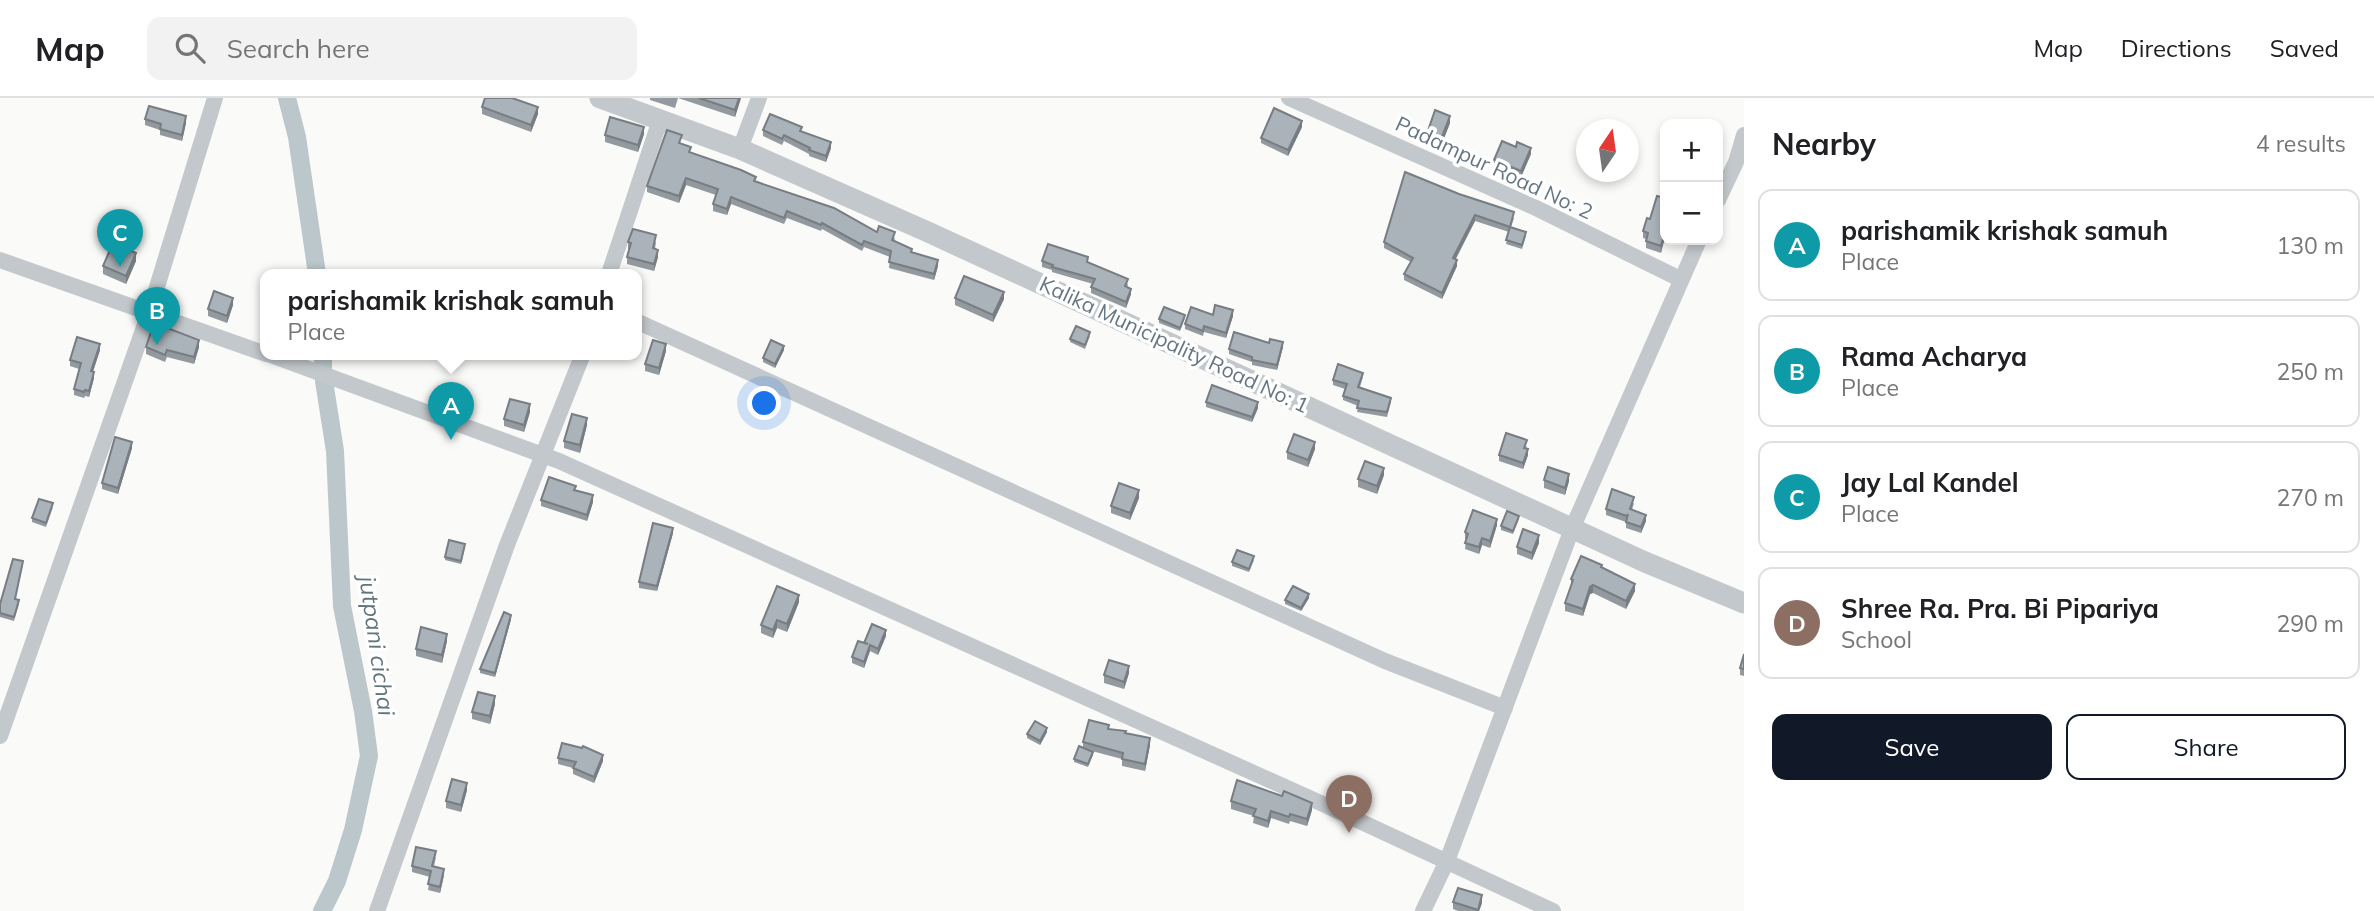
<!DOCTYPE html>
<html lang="en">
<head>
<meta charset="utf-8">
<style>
	body { margin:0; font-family:Mulish,sans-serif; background:#f2f2f2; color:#202124 }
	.controls { position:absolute; right:21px; top:21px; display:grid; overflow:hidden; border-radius:14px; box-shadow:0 4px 10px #0003 }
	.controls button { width:63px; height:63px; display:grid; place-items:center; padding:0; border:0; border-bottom:2px solid #e0e0e0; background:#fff; color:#202124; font:35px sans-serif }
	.compass { position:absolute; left:1576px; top:21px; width:63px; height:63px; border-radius:50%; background:#fff; box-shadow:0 4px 10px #0003; rotate:13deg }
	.you { position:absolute; left:765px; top:306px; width:24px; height:24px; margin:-18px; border:5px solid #fff; border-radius:50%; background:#1a73e8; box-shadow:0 0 0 10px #1a73e833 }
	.badge { display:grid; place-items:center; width:46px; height:46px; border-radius:50%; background:#111827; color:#fff; font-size:23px; font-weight:700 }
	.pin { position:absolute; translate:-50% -58px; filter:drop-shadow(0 2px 4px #0008) }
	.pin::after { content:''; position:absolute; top:37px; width:24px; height:21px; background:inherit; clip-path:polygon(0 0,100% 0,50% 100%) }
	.popup { position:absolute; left:260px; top:171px; width:382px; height:91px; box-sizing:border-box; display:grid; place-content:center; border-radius:14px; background:#fff; filter:drop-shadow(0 2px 5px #0005); font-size:23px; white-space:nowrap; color:#757577 }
	.popup b { font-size:26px; color:#202124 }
	.popup::after { content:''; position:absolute; left:50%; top:100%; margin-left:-14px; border:14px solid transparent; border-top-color:#fff }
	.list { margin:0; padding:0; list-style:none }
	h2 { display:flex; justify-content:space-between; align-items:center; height:91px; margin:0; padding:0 28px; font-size:30px }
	h2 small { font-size:23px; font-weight:400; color:#757577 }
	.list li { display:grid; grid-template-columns:46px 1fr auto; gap:21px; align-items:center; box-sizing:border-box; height:112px; margin:0 14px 14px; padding:0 14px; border:2px solid #e0e0e0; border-radius:14px }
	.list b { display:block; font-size:26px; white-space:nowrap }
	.list p { margin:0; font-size:23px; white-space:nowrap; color:#757577 }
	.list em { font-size:23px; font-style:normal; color:#757577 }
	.actions { display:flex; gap:14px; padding:21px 28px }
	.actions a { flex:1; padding:16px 0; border:2px solid #111827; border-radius:14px; text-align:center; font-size:24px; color:#111827 }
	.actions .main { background:#111827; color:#fff }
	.icon { flex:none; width:38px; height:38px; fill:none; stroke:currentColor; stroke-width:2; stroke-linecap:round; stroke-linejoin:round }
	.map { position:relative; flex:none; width:1744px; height:813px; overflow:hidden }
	header { display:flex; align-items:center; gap:42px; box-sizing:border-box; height:98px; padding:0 35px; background:#fff; border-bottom:2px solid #e0e0e0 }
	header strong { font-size:33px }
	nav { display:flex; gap:38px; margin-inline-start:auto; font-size:24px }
	.search { width:490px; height:63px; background:#f2f2f2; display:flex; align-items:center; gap:18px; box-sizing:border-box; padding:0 24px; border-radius:14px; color:#757577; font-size:26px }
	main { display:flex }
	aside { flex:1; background:#fff }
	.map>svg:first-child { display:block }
</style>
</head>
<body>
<header>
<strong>Map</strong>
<div class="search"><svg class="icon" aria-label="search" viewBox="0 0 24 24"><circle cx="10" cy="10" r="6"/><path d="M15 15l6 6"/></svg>Search here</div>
<nav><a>Map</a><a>Directions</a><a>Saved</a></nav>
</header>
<main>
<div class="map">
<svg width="1744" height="813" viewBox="0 0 1744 813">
	<rect width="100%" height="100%" fill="#fafaf8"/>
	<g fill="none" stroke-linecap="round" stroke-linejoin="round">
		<g stroke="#bbc7cb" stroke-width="18">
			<path d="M 287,0 L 297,39 L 317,176"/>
			<path d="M 323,256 L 323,269"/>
			<path d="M 322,813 L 337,783 L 353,732 L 369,658 L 363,613 L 342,508 L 335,353 L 324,283"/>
		</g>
		<g stroke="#c3c8cc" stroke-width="16">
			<path d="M 1289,0 L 1536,110 L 1680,181"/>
			<path d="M 740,51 L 759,0"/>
			<path d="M 1718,102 L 1736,64 L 1744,37"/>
			<path d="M 0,162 L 266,256"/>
			<path d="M 609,176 L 660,22"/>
			<path d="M 636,223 L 1385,563 L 1505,610"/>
			<path d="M 268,256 L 559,363 L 1325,707 L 1553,813"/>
			<path d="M 0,638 L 149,215 L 215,0"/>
			<path d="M 377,813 L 507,447 L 583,256"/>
			<path d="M 1423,813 L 1447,763 L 1572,431 L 1699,142"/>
		</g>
		<path stroke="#c3c8cc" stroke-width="21" d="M 600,0 L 740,51 L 928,134 L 1645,464 L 1744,505"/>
	</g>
	<g fill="#929a9f">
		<path d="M 650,0 L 678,0 L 675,10 L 650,2 Z"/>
		<path d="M 678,0 L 741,0 L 735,19 Z"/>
		<path d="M 482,9 L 538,16 L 531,34 L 482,16 Z"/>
		<path d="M 145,21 L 186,25 L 182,43 L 160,37 L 160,32 L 145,27 Z"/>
		<path d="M 1450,25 L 1441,48 L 1427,43 L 1427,36 Z"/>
		<path d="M 1302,29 L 1288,58 L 1261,45 L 1261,40 Z"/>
		<path d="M 763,32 L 802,34 L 831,50 L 826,64 L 809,58 L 809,56 L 784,43 L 782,47 L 763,38 Z"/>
		<path d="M 644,36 L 638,54 L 605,44 L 605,37 Z"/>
		<path d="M 682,44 L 681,46 L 691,55 L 877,134 L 895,140 L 894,143 L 912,155 L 938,168 L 934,182 L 889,170 L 890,159 L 864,149 L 862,153 L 822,131 L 821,133 L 787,120 L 784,126 L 731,106 L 727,117 L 713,113 L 713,106 L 716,97 L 686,87 L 679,105 L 647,94 L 647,88 Z"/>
		<path d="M 1531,56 L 1521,79 L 1494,68 L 1494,62 Z"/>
		<path d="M 1459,96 L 1514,120 L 1511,129 L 1526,138 L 1522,151 L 1506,146 L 1509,134 L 1475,123 L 1456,161 L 1457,168 L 1442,201 L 1404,182 L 1404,176 L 1411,164 L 1384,150 L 1384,144 Z"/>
		<path d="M 1665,100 L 1661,155 L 1646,150 L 1646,141 L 1643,140 L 1643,133 Z"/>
		<path d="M 628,144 L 656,144 L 655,151 L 658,159 L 654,173 L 627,166 L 627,159 L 629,151 L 628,151 Z"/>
		<path d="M 136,163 L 126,186 L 103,176 L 103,168 Z"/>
		<path d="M 1042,163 L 1088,164 L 1128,186 L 1127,189 L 1131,196 L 1126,210 L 1091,195 L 1091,189 L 1093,186 L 1052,174 L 1052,172 L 1042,169 Z"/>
		<path d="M 955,200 L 1004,201 L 993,224 L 955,207 Z"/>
		<path d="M 233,207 L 227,225 L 208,218 L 208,211 Z"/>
		<path d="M 1213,217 L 1233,218 L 1226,240 L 1204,234 L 1203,238 L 1185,231 L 1185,226 Z"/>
		<path d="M 1185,220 L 1180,233 L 1159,225 L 1159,221 Z"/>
		<path d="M 1090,238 L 1085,251 L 1070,244 L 1070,241 Z"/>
		<path d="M 1269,245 L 1283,249 L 1277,272 L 1252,267 L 1252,264 L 1229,256 L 1229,251 Z"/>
		<path d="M 146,249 L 199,249 L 194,266 L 167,259 L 165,264 L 146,256 Z"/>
		<path d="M 100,252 L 93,274 L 94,280 L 89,299 L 85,298 L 84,300 L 74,297 L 74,291 L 79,271 L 70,268 L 70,262 Z"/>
		<path d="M 784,252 L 775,270 L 763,264 L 763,260 Z"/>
		<path d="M 666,253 L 659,277 L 645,273 L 645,266 Z"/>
		<path d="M 1363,279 L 1360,289 L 1391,304 L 1387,319 L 1357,314 L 1358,308 L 1343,302 L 1343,298 L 1345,291 L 1333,287 L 1333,282 Z"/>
		<path d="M 1206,304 L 1258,310 L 1252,324 L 1206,309 Z"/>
		<path d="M 530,314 L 524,334 L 504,328 L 504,321 Z"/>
		<path d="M 587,327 L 580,355 L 564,350 L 564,343 Z"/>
		<path d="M 1527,348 L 1526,351 L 1528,357 L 1523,371 L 1499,363 L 1499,357 Z"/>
		<path d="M 132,350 L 118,396 L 102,391 L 102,385 Z"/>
		<path d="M 1315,351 L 1308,369 L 1287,361 L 1287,354 Z"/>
		<path d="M 1384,377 L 1377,396 L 1358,389 L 1358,381 Z"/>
		<path d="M 1544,382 L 1569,383 L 1565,397 L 1544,390 Z"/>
		<path d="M 576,392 L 593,404 L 587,423 L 541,408 L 541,402 Z"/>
		<path d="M 1139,400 L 1130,422 L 1111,415 L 1111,408 Z"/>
		<path d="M 1634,405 L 1632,412 L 1646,423 L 1641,435 L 1626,430 L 1626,424 L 1606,417 L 1606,411 Z"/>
		<path d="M 53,409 L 46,429 L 32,424 L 32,420 Z"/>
		<path d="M 1519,421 L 1513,436 L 1501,432 L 1501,428 Z"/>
		<path d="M 1497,427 L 1490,450 L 1482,447 L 1479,456 L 1465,451 L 1466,441 L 1465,441 L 1465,434 Z"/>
		<path d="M 673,435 L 657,493 L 639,490 L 639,484 Z"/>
		<path d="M 1539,445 L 1532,462 L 1517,456 L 1517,449 Z"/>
		<path d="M 465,449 L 461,466 L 445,462 L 445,459 Z"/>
		<path d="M 1254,462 L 1249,474 L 1232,468 L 1232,464 Z"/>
		<path d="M 23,467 L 15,501 L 19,506 L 14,523 L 0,519 L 0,506 Z"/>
		<path d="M 1602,470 L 1635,493 L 1626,511 L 1593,495 L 1590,496 L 1583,518 L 1565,513 L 1565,505 L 1571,487 L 1571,481 Z"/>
		<path d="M 1309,500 L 1301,513 L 1285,506 L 1285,502 Z"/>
		<path d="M 799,504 L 787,534 L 777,530 L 773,540 L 761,535 L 761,527 Z"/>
		<path d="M 511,521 L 495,579 L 480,575 L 480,571 Z"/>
		<path d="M 886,538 L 878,557 L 870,553 L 864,570 L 852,565 L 852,559 L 864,545 Z"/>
		<path d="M 447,543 L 442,565 L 416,558 L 416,551 Z"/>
		<path d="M 1744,556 L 1744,578 L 1740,577 L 1740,570 Z"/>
		<path d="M 1129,575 L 1124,591 L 1104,585 L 1104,577 Z"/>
		<path d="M 495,606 L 490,626 L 472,621 L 472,614 Z"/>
		<path d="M 1109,631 L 1125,635 L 1150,647 L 1145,673 L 1122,668 L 1122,661 L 1088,652 L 1093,657 L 1088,669 L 1074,664 L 1074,661 L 1083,650 L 1083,644 Z"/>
		<path d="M 1047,634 L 1040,647 L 1027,640 L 1027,636 Z"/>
		<path d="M 582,650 L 603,663 L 594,685 L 573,676 L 573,670 L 558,666 L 558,660 Z"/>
		<path d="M 467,692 L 461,714 L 446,710 L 446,703 Z"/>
		<path d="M 1231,703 L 1312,712 L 1307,728 L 1290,723 L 1289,726 L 1271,720 L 1268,730 L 1253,725 L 1254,718 L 1231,711 Z"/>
		<path d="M 436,759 L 434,768 L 444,777 L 440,795 L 428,792 L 430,779 L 412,774 L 412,768 Z"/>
		<path d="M 1453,804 L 1482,805 L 1479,813 L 1458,813 L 1453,811 Z"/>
	</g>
	<g fill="#777d82">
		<path d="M 739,0 L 741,0 L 735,19 L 735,12 Z"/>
		<path d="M 538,9 L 538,16 L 531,34 L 531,27 Z"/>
		<path d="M 186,18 L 186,25 L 182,43 L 182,37 Z"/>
		<path d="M 1450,18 L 1450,25 L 1441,48 L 1441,41 Z"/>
		<path d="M 1302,23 L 1302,29 L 1288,58 L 1288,52 Z"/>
		<path d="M 644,29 L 644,36 L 638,54 L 638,47 Z"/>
		<path d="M 831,44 L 831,50 L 826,64 L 826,58 Z"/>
		<path d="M 1531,50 L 1531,56 L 1521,79 L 1521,73 Z"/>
		<path d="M 686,80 L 686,87 L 679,105 L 679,98 Z"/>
		<path d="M 731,99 L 731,106 L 727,117 L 727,111 Z"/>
		<path d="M 1475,117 L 1475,123 L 1453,165 L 1453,160 Z"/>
		<path d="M 1665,133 L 1665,140 L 1661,155 L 1661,148 Z"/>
		<path d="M 658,152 L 658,159 L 654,173 L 654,166 Z"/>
		<path d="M 136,155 L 136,163 L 126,186 L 126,178 Z"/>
		<path d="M 938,162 L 938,168 L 934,182 L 934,176 Z"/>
		<path d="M 1457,162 L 1457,168 L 1442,201 L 1442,195 Z"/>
		<path d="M 1131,191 L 1131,196 L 1126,210 L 1126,204 Z"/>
		<path d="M 1004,194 L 1004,201 L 993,224 L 993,217 Z"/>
		<path d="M 233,200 L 233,207 L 227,225 L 227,218 Z"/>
		<path d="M 1233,212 L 1233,218 L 1226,240 L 1226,235 Z"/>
		<path d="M 199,242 L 199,249 L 194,266 L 194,259 Z"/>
		<path d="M 1283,244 L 1283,249 L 1277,272 L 1277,267 Z"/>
		<path d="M 100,246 L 100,252 L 91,279 L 91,273 Z"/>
		<path d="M 666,246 L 666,253 L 659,277 L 659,270 Z"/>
		<path d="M 784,248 L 784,252 L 775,270 L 775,266 Z"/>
		<path d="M 94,274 L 94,280 L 89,299 L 89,293 Z"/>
		<path d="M 1258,304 L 1258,310 L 1252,324 L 1252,319 Z"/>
		<path d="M 530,306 L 530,314 L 524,334 L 524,327 Z"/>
		<path d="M 587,320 L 587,327 L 580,355 L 580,347 Z"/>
		<path d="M 132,344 L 132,350 L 118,396 L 118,390 Z"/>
		<path d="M 1315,344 L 1315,351 L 1308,369 L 1308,362 Z"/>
		<path d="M 1528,351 L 1528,357 L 1523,371 L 1523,365 Z"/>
		<path d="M 1384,370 L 1384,377 L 1377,396 L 1377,388 Z"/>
		<path d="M 1569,376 L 1569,383 L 1565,397 L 1565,390 Z"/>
		<path d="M 1139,392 L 1139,400 L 1130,422 L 1130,415 Z"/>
		<path d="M 593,397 L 593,404 L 587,423 L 587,417 Z"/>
		<path d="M 1646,417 L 1646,423 L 1641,435 L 1641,429 Z"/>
		<path d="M 1497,421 L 1497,427 L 1490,450 L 1490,443 Z"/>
		<path d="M 673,430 L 673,435 L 657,493 L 657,488 Z"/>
		<path d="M 1539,437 L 1539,445 L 1532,462 L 1532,455 Z"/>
		<path d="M 1482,440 L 1482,447 L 1479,456 L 1479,449 Z"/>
		<path d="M 1635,486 L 1635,493 L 1626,511 L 1626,503 Z"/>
		<path d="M 1593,487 L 1593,495 L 1590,496 L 1583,518 L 1583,511 L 1590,489 Z"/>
		<path d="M 1309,496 L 1309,500 L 1301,513 L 1301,510 Z"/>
		<path d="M 799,497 L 799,504 L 787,534 L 787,526 Z"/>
		<path d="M 511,517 L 511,521 L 495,579 L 495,575 Z"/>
		<path d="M 777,522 L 777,530 L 773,540 L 773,532 Z"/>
		<path d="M 886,532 L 886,538 L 878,557 L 878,551 Z"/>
		<path d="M 447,536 L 447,543 L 442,565 L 442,557 Z"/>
		<path d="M 870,547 L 870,553 L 864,570 L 864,564 Z"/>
		<path d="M 1129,568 L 1129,575 L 1124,591 L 1124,584 Z"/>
		<path d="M 495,598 L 495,606 L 490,626 L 490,618 Z"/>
		<path d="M 1047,630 L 1047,634 L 1040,647 L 1040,643 Z"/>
		<path d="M 1150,640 L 1150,647 L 1145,673 L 1145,666 Z"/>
		<path d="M 603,657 L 603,663 L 594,685 L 594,679 Z"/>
		<path d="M 467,685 L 467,692 L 461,714 L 461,707 Z"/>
		<path d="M 1312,705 L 1312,712 L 1307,728 L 1307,721 Z"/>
		<path d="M 1271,713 L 1271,720 L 1268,730 L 1268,723 Z"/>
		<path d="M 444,771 L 444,777 L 440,795 L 440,789 Z"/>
		<path d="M 1482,797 L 1482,805 L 1479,813 L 1478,813 Z"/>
	</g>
	<g fill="#aab3b9" stroke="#777d82" stroke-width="2">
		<path d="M 485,0 L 512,0 L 538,9 L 531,27 L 482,9 Z"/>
		<path d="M 699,0 L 739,0 L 735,12 Z"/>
		<path d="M 149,8 L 186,18 L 182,37 L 160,31 L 161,26 L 145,21 Z"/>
		<path d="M 1274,10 L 1302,23 L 1288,52 L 1261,40 Z"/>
		<path d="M 1435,12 L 1450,18 L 1441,41 L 1427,36 Z"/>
		<path d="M 770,16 L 802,29 L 800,33 L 831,44 L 826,58 L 809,52 L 810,50 L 784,37 L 782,41 L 763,32 Z"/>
		<path d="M 610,19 L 644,29 L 638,47 L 605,37 Z"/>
		<path d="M 667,32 L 682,37 L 679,45 L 691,49 L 689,54 L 741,72 L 756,79 L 754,83 L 834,110 L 877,134 L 879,128 L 895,134 L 892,142 L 912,151 L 911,154 L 938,162 L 934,176 L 889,164 L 891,153 L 864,143 L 862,147 L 822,125 L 821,127 L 787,113 L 784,120 L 731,99 L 727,111 L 713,106 L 718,91 L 686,80 L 679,98 L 647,88 Z"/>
		<path d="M 1502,43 L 1516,49 L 1517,44 L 1531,50 L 1521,73 L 1494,62 Z"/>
		<path d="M 1405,74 L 1459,96 L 1514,114 L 1510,129 L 1475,117 L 1453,160 L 1457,162 L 1442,195 L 1404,176 L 1413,160 L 1384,144 Z"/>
		<path d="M 1657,98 L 1665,100 L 1665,133 L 1661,148 L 1646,143 L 1648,135 L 1643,133 L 1647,120 L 1650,121 Z"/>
		<path d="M 1510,129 L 1526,134 L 1522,147 L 1506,142 Z"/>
		<path d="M 633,131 L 656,137 L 653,150 L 658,152 L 654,166 L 627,159 L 631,145 L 628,144 Z"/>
		<path d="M 113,145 L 136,155 L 126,178 L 103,168 Z"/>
		<path d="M 1048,146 L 1088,159 L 1087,164 L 1128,181 L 1125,188 L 1131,191 L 1126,204 L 1091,189 L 1095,181 L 1052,169 L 1053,167 L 1042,163 Z"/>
		<path d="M 964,178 L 1004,194 L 993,217 L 955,200 Z"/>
		<path d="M 214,193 L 233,200 L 227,218 L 208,211 Z"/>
		<path d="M 1215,207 L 1233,212 L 1226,235 L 1204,228 L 1203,233 L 1185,226 L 1191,209 L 1213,217 Z"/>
		<path d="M 1164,209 L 1185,217 L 1180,230 L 1159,221 Z"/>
		<path d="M 154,225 L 199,242 L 194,259 L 167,252 L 165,257 L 146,249 Z"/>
		<path d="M 1076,228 L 1090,234 L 1085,247 L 1070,241 Z"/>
		<path d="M 1234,234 L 1269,245 L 1270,241 L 1283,244 L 1277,267 L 1252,262 L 1252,259 L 1229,251 Z"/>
		<path d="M 77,239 L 100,246 L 91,273 L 94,274 L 89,293 L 85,292 L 84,294 L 74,291 L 81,265 L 70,262 Z"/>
		<path d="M 653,242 L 666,246 L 659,270 L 645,266 Z"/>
		<path d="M 771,242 L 784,248 L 775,266 L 763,260 Z"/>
		<path d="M 1338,266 L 1363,275 L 1358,289 L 1391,300 L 1387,314 L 1357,310 L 1359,303 L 1343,298 L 1347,286 L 1333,282 Z"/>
		<path d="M 1212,287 L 1258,304 L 1252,319 L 1206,304 Z"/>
		<path d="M 510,301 L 530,306 L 524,327 L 504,321 Z"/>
		<path d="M 572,316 L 587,320 L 580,347 L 564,343 Z"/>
		<path d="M 1506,335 L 1527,342 L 1524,350 L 1528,351 L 1523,365 L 1499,357 Z"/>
		<path d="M 1294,336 L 1315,344 L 1308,362 L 1287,354 Z"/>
		<path d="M 115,339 L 132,344 L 118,390 L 102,385 Z"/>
		<path d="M 1365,363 L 1384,370 L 1377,388 L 1358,381 Z"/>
		<path d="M 1548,369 L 1569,376 L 1565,390 L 1544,382 Z"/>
		<path d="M 549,379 L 576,388 L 574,392 L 593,397 L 587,417 L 541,402 Z"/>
		<path d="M 1119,385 L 1139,392 L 1130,415 L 1111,408 Z"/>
		<path d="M 1612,391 L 1634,399 L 1630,411 L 1646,417 L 1641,429 L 1626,424 L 1628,416 L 1627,418 L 1606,411 Z"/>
		<path d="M 39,401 L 53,405 L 46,425 L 32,420 Z"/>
		<path d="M 1473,412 L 1497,421 L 1490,443 L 1482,440 L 1479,449 L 1465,445 L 1468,436 L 1465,434 Z"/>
		<path d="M 1507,413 L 1519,418 L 1513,433 L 1501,428 Z"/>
		<path d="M 653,425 L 673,430 L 657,488 L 639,484 Z"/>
		<path d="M 1523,431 L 1539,437 L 1532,455 L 1517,449 Z"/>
		<path d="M 449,442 L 465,446 L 461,463 L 445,459 Z"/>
		<path d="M 1237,452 L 1254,458 L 1249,471 L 1232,464 Z"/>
		<path d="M 1581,458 L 1602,467 L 1601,469 L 1635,486 L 1626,503 L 1593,487 L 1590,489 L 1583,511 L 1565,505 L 1573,482 L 1571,481 Z"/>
		<path d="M 13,461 L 23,463 L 15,501 L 19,502 L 14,519 L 0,515 L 0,506 Z"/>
		<path d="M 777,488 L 799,497 L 787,526 L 777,522 L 773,532 L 761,527 Z"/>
		<path d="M 1293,488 L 1309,496 L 1301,510 L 1285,502 Z"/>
		<path d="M 504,514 L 511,517 L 495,575 L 480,571 Z"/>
		<path d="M 872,526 L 886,532 L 878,551 L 870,547 L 864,564 L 852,559 L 858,543 L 868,546 L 864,545 Z"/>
		<path d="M 421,529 L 447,536 L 442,557 L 416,551 Z"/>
		<path d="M 1744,556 L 1744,571 L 1740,570 Z"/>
		<path d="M 1109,562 L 1129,568 L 1124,584 L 1104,577 Z"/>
		<path d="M 478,594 L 495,598 L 490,618 L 472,614 Z"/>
		<path d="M 1089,622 L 1109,627 L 1108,631 L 1126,633 L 1125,635 L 1150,640 L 1145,666 L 1122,661 L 1123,655 L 1083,644 Z"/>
		<path d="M 1035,623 L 1047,630 L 1040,643 L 1027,636 Z"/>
		<path d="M 562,645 L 582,650 L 583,648 L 603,657 L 594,679 L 573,670 L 576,664 L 558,660 Z"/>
		<path d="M 1079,648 L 1093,654 L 1088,666 L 1074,661 Z"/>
		<path d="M 452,681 L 467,685 L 461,707 L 446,703 Z"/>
		<path d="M 1237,682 L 1282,698 L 1284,693 L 1312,705 L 1307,721 L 1290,716 L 1289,719 L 1271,713 L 1268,723 L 1253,718 L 1256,711 L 1231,703 Z"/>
		<path d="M 416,749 L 436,753 L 432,768 L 444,771 L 440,789 L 428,786 L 431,773 L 412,768 Z"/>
		<path d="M 1458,790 L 1482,797 L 1478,812 L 1453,804 Z"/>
	</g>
	<g text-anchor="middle" stroke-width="7" stroke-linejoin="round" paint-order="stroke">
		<g font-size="21" fill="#657683" stroke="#fff">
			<text transform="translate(1494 70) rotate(25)" y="7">Padampur Road No: 2</text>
			<text transform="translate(1174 247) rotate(25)" y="7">Kalika Municipality Road No: 1</text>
		</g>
		<g font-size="23" font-style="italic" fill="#60757c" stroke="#fff">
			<text transform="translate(377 548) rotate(82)" y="8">jutpani cichai</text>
		</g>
	</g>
</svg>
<div class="controls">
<button>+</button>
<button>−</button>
</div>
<svg class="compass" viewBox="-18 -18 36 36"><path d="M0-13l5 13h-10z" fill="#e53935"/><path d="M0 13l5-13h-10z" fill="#757577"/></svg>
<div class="you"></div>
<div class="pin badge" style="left:451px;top:342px;background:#0f9aa8">A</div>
<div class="popup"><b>parishamik krishak samuh</b>Place</div>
<div class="pin badge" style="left:157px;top:247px;background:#0f9aa8">B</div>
<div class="pin badge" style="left:120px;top:169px;background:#0f9aa8">C</div>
<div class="pin badge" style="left:1349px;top:735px;background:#8d6e63">D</div>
</div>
<aside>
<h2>Nearby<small>4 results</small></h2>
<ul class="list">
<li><span class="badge" style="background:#0f9aa8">A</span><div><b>parishamik krishak samuh</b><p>Place</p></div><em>130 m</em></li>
<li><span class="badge" style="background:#0f9aa8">B</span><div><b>Rama Acharya</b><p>Place</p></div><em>250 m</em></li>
<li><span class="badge" style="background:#0f9aa8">C</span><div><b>Jay Lal Kandel</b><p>Place</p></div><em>270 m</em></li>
<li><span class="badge" style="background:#8d6e63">D</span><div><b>Shree Ra. Pra. Bi Pipariya</b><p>School</p></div><em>290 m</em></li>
</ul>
<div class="actions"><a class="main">Save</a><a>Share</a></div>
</aside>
</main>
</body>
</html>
